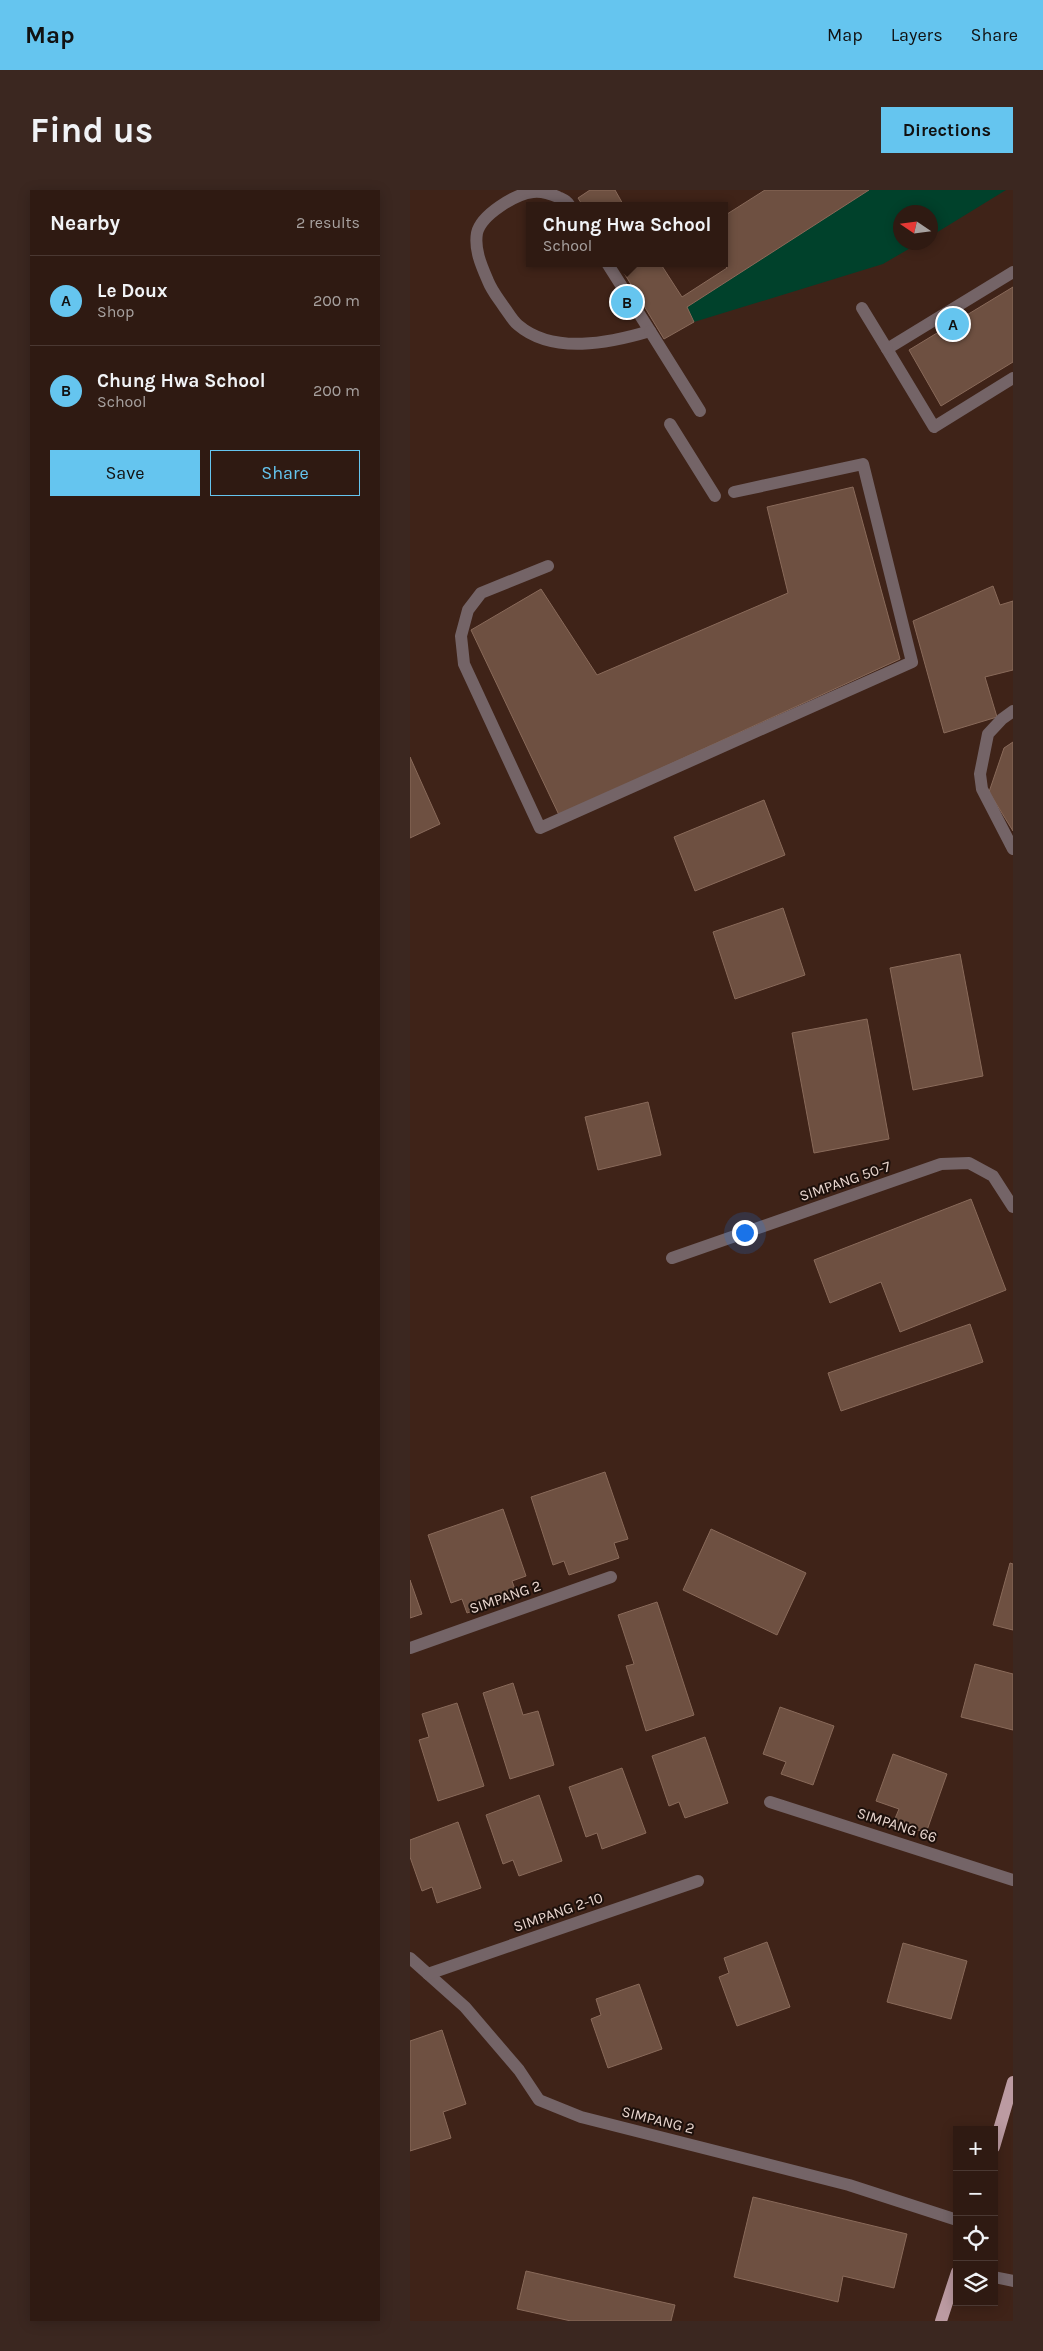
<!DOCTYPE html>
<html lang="en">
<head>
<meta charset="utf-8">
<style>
	body { margin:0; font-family:Karla,sans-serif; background:#3b2720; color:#f1f3f6 }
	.controls { position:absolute; right:15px; bottom:15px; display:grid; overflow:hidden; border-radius:0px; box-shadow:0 2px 12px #0003 }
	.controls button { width:45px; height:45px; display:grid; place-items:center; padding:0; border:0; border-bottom:1px solid #4a3832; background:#2f1a12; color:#f1f3f6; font:25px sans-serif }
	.compass { position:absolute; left:483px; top:15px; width:45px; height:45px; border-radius:50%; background:#2f1a12; box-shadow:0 2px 12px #0003; rotate:283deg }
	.you { position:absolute; left:334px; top:1042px; width:18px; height:18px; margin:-12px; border:4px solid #fff; border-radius:50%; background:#1a73e8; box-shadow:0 0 0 8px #1a73e833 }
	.badge { display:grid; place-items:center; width:32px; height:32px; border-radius:50%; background:#65c5ef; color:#111; font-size:16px; font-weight:700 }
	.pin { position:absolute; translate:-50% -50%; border:2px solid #fff; box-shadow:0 1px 5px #0006 }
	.popup { position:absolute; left:116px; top:12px; width:202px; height:65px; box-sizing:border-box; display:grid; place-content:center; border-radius:0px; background:#2f1a12; filter:drop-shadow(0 1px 4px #0005); font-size:16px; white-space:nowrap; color:#a7a19f }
	.popup b { font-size:19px; color:#f1f3f6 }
	.popup::after { content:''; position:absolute; left:50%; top:100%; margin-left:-10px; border:10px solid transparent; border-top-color:#2f1a12 }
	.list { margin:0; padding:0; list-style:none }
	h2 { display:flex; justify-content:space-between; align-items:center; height:65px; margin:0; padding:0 20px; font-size:21px }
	h2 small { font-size:16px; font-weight:400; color:#a7a19f }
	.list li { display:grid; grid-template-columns:32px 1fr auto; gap:15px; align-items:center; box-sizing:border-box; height:90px; padding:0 20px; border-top:1px solid #4a3832 }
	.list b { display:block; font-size:19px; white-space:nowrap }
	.list p { margin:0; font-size:16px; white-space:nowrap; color:#a7a19f }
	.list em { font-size:16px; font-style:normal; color:#a7a19f }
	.actions { display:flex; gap:10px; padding:15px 20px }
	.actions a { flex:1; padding:11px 0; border:1px solid #65c5ef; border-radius:0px; text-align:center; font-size:18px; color:#65c5ef }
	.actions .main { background:#65c5ef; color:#111 }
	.icon { flex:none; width:28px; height:28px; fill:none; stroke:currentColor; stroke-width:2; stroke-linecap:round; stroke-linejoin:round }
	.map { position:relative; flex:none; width:603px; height:2131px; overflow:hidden; border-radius:0px }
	header { display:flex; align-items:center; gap:30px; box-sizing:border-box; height:70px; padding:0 25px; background:#65c5ef; color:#111 }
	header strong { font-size:24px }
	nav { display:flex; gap:28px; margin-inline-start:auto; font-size:18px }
	.intro { display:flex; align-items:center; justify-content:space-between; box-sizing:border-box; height:120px; padding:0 30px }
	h1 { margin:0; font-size:35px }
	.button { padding:12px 22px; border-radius:0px; background:#65c5ef; color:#111; font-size:18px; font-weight:700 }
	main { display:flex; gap:30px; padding:0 30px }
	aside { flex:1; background:#2f1a12; border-radius:0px; box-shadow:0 2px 12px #0003 }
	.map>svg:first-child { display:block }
</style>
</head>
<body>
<header>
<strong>Map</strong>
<nav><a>Map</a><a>Layers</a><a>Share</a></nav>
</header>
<div class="intro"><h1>Find us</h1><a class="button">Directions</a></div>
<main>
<aside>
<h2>Nearby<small>2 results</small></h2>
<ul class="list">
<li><span class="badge">A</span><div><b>Le Doux</b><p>Shop</p></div><em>200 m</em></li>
<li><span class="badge">B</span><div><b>Chung Hwa School</b><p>School</p></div><em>200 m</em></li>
</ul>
<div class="actions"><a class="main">Save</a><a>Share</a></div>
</aside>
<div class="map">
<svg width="603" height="2131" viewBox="0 0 603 2131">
	<rect width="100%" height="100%" fill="#3f2318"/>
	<path fill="#00412b" d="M 459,0 L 596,0 L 521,46 L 520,22 L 490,22 L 490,52 L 509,53 L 473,74 L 284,132 L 277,117 Z"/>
	<g fill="#6e5041" stroke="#896a5a">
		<path d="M 180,0 L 205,0 L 214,16 L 173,16 L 168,8 Z"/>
		<path d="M 355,0 L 459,0 L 277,117 L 284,132 L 254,149 L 208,73 L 256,73 L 252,76 L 272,107 L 317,78 L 313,73 L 314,26 Z"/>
		<path d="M 603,97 L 603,172 L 531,216 L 499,160 Z"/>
		<path d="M 443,297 L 490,469 L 149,625 L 61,440 L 131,399 L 187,485 L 378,403 L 357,317 Z"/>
		<path d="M 583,396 L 590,415 L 603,411 L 603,480 L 575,487 L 587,527 L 534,543 L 503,431 Z"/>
		<path d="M 603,552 L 603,641 L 579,602 L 594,558 Z"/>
		<path d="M 0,567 L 30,634 L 0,648 Z"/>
		<path d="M 354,610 L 375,665 L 285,701 L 264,647 Z"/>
		<path d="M 373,718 L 395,785 L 325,809 L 303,742 Z"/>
		<path d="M 550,764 L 573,886 L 503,900 L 480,778 Z"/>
		<path d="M 457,829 L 479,949 L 404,963 L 382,843 Z"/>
		<path d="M 238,912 L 251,965 L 188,980 L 175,927 Z"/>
		<path d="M 561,1009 L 596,1100 L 490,1142 L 471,1092 L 420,1113 L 404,1070 Z"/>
		<path d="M 560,1134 L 573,1172 L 431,1221 L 418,1183 Z"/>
		<path d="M 195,1282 L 218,1349 L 204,1353 L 209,1368 L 159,1385 L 154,1371 L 143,1375 L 121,1307 Z"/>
		<path d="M 93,1319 L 116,1386 L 102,1391 L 107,1405 L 57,1423 L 52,1409 L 41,1413 L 18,1345 Z"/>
		<path d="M 301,1339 L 396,1383 L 367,1445 L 273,1400 Z"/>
		<path d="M 600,1373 L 603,1374 L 603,1440 L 583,1435 Z"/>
		<path d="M 0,1390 L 12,1424 L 0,1428 Z"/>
		<path d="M 247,1412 L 284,1525 L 236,1541 L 216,1476 L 224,1474 L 208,1425 Z"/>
		<path d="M 565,1474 L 603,1484 L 603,1540 L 551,1527 Z"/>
		<path d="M 103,1493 L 113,1525 L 128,1521 L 144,1575 L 100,1589 L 73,1503 Z"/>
		<path d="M 47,1513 L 74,1596 L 28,1611 L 9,1550 L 19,1547 L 12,1524 Z"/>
		<path d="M 370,1517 L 424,1536 L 403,1595 L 371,1584 L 376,1572 L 353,1564 Z"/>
		<path d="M 295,1547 L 318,1613 L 275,1628 L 269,1612 L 259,1616 L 242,1566 Z"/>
		<path d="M 483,1564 L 537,1584 L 516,1643 L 484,1631 L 489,1619 L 466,1611 Z"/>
		<path d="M 212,1578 L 236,1643 L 192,1659 L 187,1643 L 176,1647 L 159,1597 Z"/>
		<path d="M 129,1605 L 152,1671 L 109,1686 L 103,1670 L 93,1674 L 76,1625 Z"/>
		<path d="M 48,1632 L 71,1698 L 27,1713 L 22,1697 L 12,1701 L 0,1667 L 0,1650 Z"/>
		<path d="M 357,1752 L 380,1817 L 327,1836 L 309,1787 L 319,1783 L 314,1768 Z"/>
		<path d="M 493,1753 L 557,1771 L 541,1829 L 477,1812 Z"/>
		<path d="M 229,1794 L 252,1859 L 198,1878 L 181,1829 L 191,1825 L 186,1809 Z"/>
		<path d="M 32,1840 L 56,1914 L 33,1922 L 41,1948 L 0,1961 L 0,1851 Z"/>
		<path d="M 343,2007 L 497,2044 L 484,2098 L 433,2086 L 428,2112 L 324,2087 Z"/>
		<path d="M 116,2081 L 265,2115 L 261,2131 L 161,2131 L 107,2119 Z"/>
	</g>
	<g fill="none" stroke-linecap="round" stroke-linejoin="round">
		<g stroke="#746467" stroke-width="12">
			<path d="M 160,16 C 157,11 154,10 148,7 C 141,4 131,1 123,2 C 105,4 71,25 67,43 C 64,60 72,77 78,91 C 82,101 88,108 94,117 C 98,122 102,130 108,135 C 143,165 200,153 240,141 L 197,73"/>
			<path d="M 603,82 L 477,159 L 524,237 L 603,188"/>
			<path d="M 452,118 L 477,159"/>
			<path d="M 240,141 L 290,221"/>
			<path d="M 260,234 L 305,306"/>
			<path d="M 138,376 L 71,403 L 58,420 L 51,446 L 54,474 L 130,638 L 502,472 L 453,274 L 324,302"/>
			<path d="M 603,521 L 592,529 L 578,544 L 570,584 L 572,599 L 603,659"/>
			<path d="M 262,1068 L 531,974 L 559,973 L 583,986 L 603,1017"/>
			<path d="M 0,1458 L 201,1387"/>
			<path d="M 360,1612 L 603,1690"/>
			<path d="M 0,1768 L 55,1817 L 109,1880 L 129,1910 L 171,1927 L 439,1995 L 547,2030"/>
			<path d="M 18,1784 L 288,1691"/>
			<path d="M 584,2087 L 603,2091"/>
		</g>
		<g stroke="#bc9ba2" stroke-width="12">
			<path d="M 584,1957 L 603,1892"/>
			<path d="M 531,2131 L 547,2082"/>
		</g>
	</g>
	<g text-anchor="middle" stroke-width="4" stroke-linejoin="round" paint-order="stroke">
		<g font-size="15" fill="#e9d6cf" stroke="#1d100b">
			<text transform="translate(435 991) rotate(-19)" y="5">SIMPANG 50-7</text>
			<text transform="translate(95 1407) rotate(-19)" y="5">SIMPANG 2</text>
			<text transform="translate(487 1635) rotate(18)" y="5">SIMPANG 66</text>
			<text transform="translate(148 1722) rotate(-19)" y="5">SIMPANG 2-10</text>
			<text transform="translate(248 1930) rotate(14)" y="5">SIMPANG 2</text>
		</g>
	</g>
</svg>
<div class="controls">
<button>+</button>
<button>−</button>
<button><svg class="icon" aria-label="locate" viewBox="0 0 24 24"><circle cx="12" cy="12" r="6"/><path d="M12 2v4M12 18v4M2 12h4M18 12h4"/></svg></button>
<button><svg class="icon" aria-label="layers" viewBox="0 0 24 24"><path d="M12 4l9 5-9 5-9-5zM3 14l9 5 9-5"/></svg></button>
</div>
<svg class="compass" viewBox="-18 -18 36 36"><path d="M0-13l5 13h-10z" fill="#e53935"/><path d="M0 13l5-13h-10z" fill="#a7a19f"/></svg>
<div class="you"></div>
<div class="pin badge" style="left:543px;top:134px">A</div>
<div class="pin badge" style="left:217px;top:112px">B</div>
<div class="popup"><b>Chung Hwa School</b>School</div>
</div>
</main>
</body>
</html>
